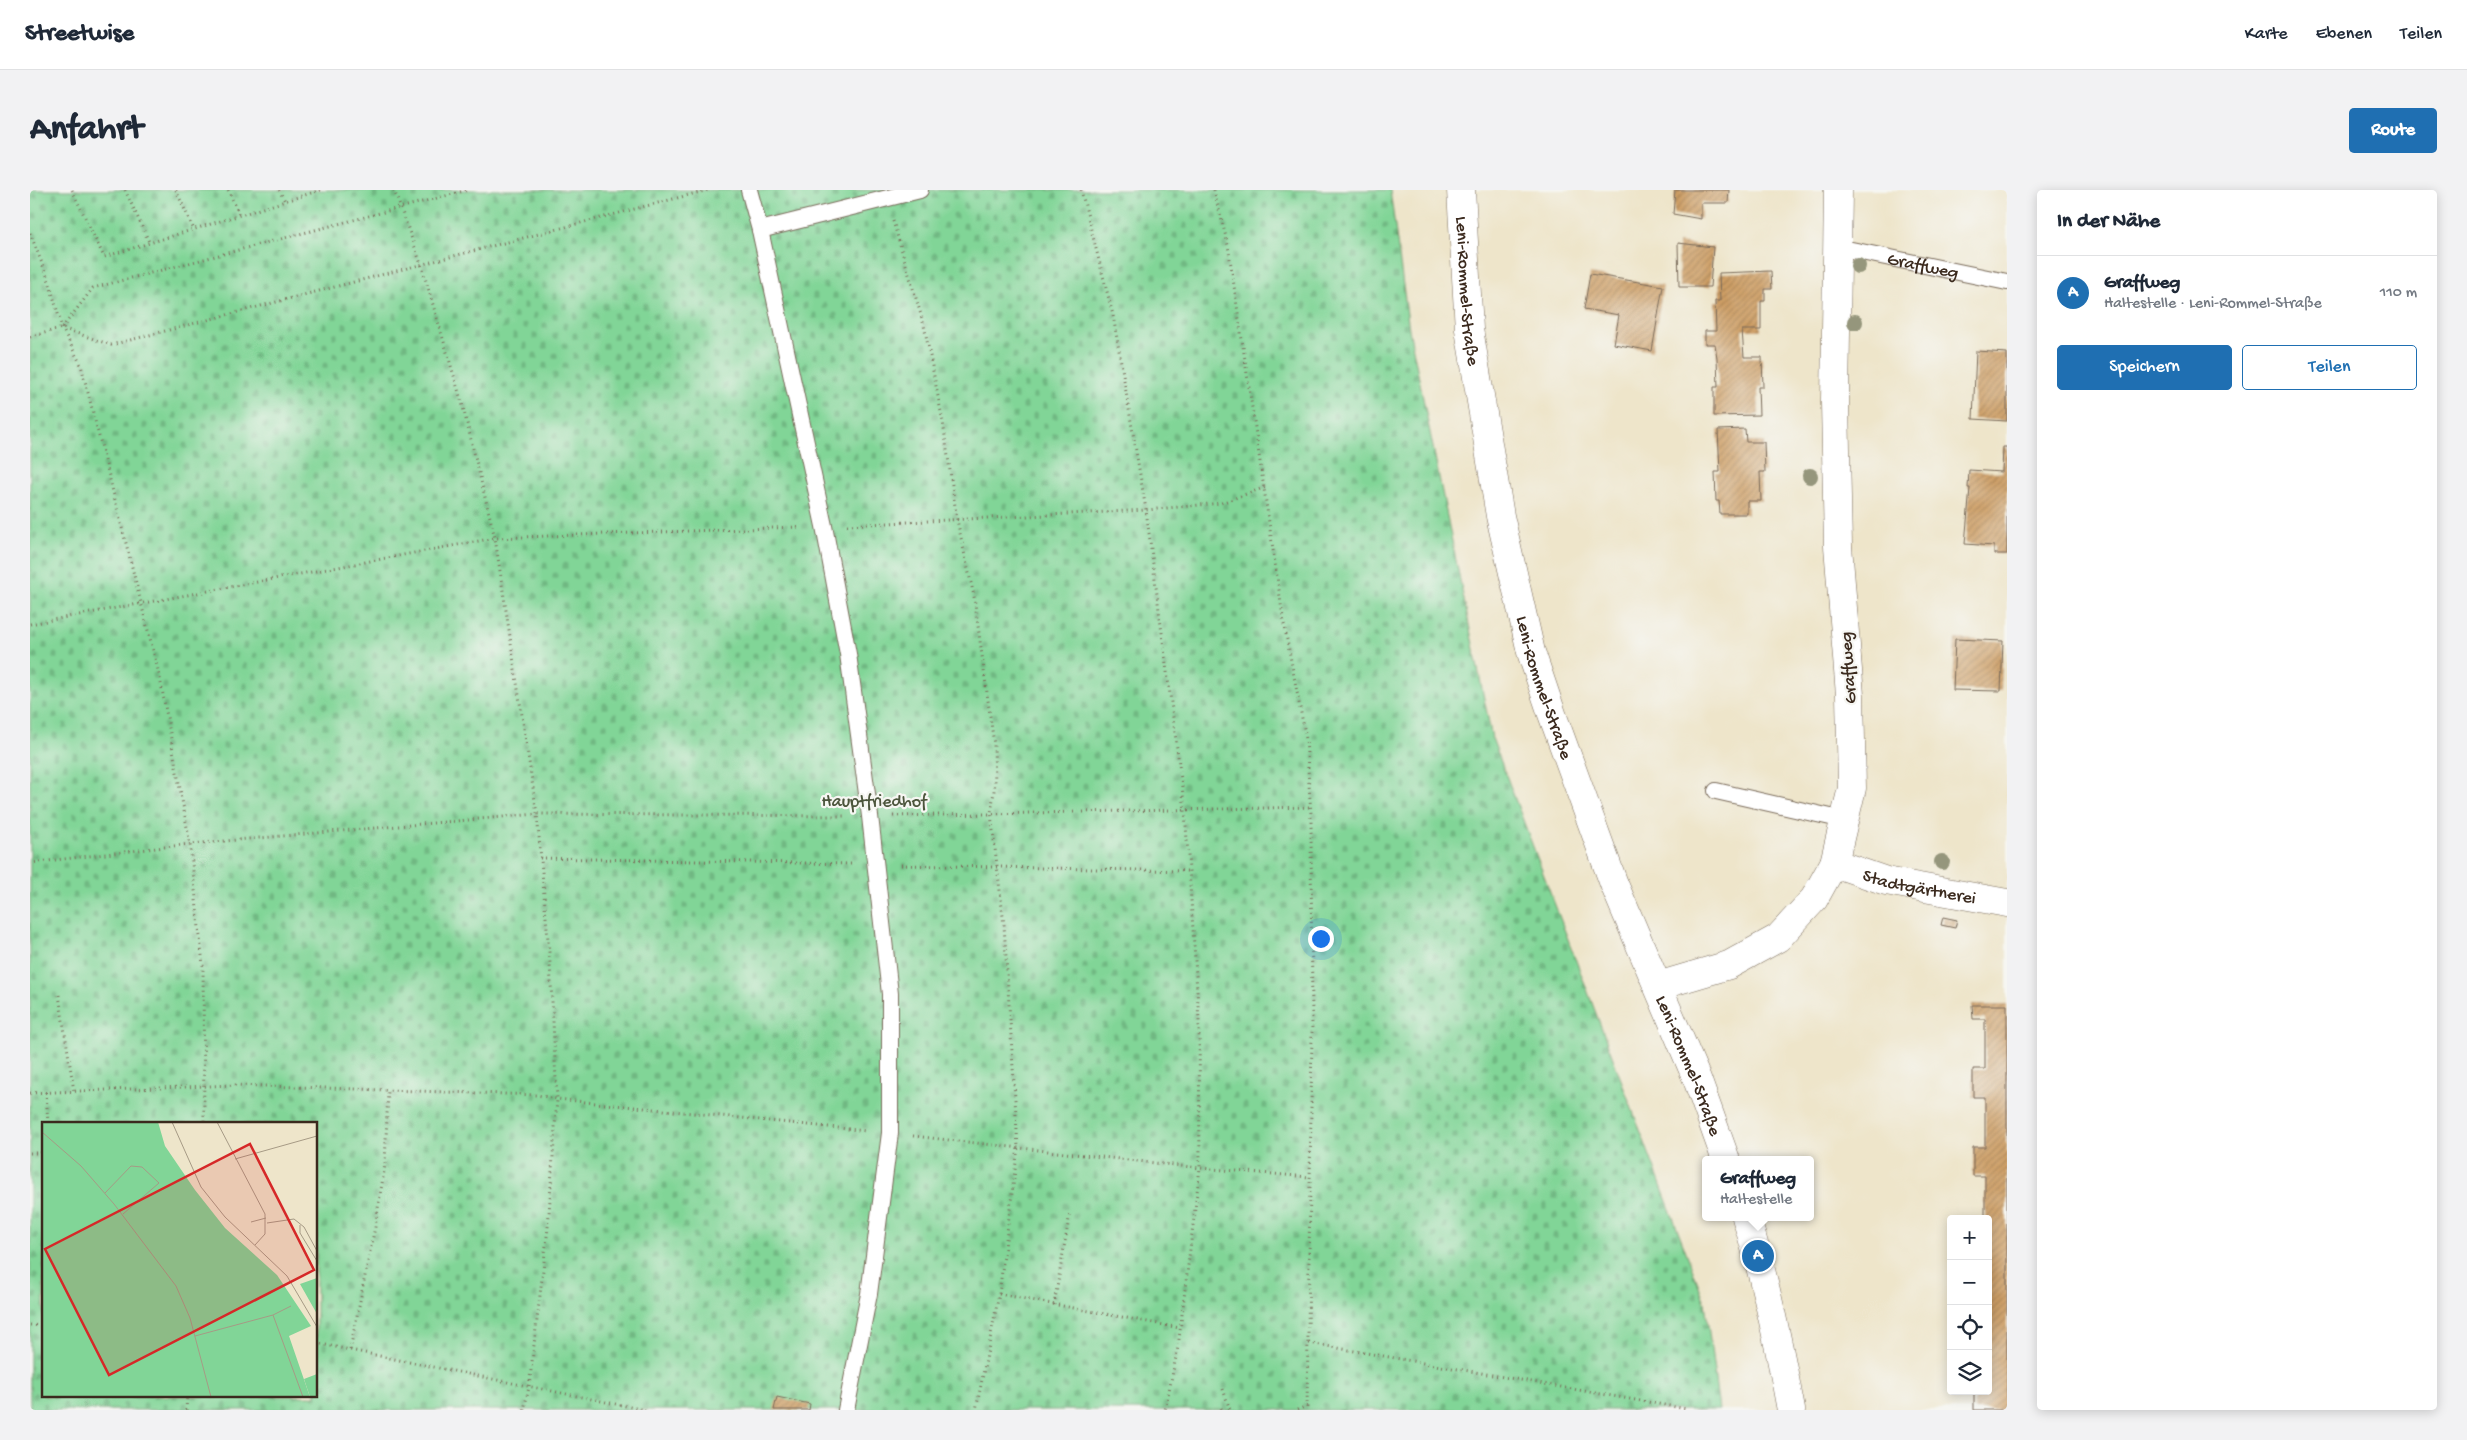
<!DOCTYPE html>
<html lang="de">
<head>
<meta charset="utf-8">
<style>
	body { margin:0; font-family:"Gochi Hand",sans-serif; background:#f2f2f3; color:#1f2937 }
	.controls { position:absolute; right:15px; bottom:15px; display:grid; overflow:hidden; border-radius:5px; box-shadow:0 2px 12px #0003 }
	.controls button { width:45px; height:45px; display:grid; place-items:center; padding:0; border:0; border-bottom:1px solid #e0e1e3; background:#fff; color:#1f2937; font:25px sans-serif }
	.you { position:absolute; left:1290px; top:748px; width:18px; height:18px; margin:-12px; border:4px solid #fff; border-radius:50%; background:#1a73e8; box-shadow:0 0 0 8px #1a73e833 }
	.badge { display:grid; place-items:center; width:32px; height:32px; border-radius:50%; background:#1f6fb2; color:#fff; font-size:16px; font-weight:700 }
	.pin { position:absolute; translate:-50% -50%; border:2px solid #fff; box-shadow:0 1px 5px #0006 }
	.popup { position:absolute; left:1672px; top:966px; width:112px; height:65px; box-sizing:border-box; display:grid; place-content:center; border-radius:5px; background:#fff; filter:drop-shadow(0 1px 4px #0005); font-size:16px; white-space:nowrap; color:#747a83 }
	.popup b { font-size:19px; color:#1f2937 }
	.popup::after { content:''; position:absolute; left:50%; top:100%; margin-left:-10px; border:10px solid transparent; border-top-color:#fff }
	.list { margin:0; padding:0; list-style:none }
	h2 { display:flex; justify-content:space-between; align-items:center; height:65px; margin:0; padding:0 20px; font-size:21px }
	h2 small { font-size:16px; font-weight:400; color:#747a83 }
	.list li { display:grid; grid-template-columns:32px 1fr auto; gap:15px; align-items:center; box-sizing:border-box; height:75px; padding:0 20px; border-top:1px solid #e0e1e3 }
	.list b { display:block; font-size:19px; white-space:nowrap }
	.list p { margin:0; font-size:16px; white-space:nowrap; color:#747a83 }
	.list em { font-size:16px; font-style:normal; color:#747a83 }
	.actions { display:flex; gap:10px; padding:15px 20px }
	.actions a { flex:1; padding:11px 0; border:1px solid #1f6fb2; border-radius:5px; text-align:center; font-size:18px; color:#1f6fb2 }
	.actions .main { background:#1f6fb2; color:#fff }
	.icon { flex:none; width:28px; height:28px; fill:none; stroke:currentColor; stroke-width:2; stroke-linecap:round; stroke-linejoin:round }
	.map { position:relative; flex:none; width:1977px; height:1220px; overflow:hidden; border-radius:5px }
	header { display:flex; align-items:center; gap:30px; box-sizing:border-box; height:70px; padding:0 25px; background:#fff; border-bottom:1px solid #e0e1e3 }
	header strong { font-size:24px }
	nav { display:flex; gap:28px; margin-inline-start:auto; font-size:18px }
	.intro { display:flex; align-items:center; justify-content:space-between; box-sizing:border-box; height:120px; padding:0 30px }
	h1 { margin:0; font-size:35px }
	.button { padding:12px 22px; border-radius:5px; background:#1f6fb2; color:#fff; font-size:18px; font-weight:700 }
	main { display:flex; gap:30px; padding:0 30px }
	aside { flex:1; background:#fff; border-radius:5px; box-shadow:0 2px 12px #0003 }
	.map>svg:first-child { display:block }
</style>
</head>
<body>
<header>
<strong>Streetwise</strong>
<nav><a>Karte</a><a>Ebenen</a><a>Teilen</a></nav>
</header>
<div class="intro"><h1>Anfahrt</h1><a class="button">Route</a></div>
<main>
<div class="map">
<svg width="1977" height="1220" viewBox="0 0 1977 1220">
	<defs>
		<pattern id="cemetery-stones" width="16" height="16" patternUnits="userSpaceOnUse" patternTransform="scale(1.25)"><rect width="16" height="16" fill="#81d597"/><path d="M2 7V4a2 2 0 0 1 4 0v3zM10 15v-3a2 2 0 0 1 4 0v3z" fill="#70b782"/></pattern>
		<pattern id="building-hatch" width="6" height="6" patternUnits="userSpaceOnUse" patternTransform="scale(1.25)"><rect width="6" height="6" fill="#cd9e65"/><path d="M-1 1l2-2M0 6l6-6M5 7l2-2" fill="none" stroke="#a88153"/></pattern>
	</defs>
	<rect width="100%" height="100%" fill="#f6f6f2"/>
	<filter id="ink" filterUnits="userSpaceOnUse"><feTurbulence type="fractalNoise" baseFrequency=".02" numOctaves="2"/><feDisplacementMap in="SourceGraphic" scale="10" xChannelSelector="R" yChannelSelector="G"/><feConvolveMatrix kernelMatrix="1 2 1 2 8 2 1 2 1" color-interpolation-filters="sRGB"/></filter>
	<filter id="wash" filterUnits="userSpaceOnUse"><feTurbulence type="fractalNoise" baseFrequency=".0096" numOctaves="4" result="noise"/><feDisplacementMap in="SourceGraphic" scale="20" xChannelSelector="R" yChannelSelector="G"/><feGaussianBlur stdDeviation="1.12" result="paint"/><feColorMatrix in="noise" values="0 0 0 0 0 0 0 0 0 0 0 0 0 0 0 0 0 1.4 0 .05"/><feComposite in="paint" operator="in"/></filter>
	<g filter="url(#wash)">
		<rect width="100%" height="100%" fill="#eee5ca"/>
		<path fill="url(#cemetery-stones)" stroke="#5e805a" fill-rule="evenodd" d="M 0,0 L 1360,0 L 1379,139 L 1462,548 L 1675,1112 L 1689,1220 L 0,1220 ZM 14,934 L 286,934 L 286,1206 L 14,1206 Z"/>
		<g id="blocks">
			<g fill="url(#building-hatch)">
				<path d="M 1645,0 L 1699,0 L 1698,13 L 1671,13 L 1671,29 L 1643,24 Z"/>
				<path d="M 1648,53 L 1683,57 L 1680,97 L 1649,97 Z"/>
				<path d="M 1741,81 L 1742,99 L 1735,99 L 1735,111 L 1731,111 L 1731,140 L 1712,140 L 1714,167 L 1732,167 L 1733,197 L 1728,197 L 1729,225 L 1684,226 L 1684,197 L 1688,197 L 1687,168 L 1685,154 L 1675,154 L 1675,141 L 1686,141 L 1685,111 L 1690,111 L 1689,83 Z"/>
				<path d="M 1560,84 L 1633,96 L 1622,161 L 1584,154 L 1589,125 L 1554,119 Z"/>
				<path d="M 1946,161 L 1977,163 L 1977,231 L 1943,229 Z"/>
				<path d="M 1715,239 L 1716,252 L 1734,252 L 1735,282 L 1730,282 L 1731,311 L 1717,311 L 1717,324 L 1690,324 L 1689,311 L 1686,311 L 1685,282 L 1690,282 L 1688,240 Z"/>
				<path d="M 1973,257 L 1977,257 L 1977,364 L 1964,364 L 1964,356 L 1935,354 L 1940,298 L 1938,298 L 1939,280 L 1972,282 Z"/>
				<path d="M 1925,449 L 1973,451 L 1971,501 L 1923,500 Z"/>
				<path d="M 1913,727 L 1927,730 L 1925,738 L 1911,735 Z"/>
				<path d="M 1942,815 L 1977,815 L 1977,1220 L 1944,1220 L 1944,1201 L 1958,1201 L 1958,1029 L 1955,1029 L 1955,986 L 1943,986 L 1943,957 L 1955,957 L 1955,907 L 1943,907 L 1943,879 L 1955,879 L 1955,829 L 1943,829 Z"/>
				<path d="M 747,1207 L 780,1214 L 779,1220 L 744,1220 Z"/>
			</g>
		</g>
	</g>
	<g filter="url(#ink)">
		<use href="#blocks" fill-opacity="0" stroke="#7a6b5a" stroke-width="1"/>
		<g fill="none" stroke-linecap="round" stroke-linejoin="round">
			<g stroke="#7a6b5a" stroke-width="18">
				<g id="service">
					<path d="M 719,0 L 730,40 L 794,336 L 818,464 L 840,626 L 860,804 L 860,943 L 839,1104 L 816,1220"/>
					<path d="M 730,40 L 890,0"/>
					<path id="s1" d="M 1807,57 L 1977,92"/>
					<path d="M 1686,601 L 1814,630"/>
				</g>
			</g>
			<g stroke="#7a6b5a" stroke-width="29">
				<g id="minor">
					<path id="s2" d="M 1804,673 L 1856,691 L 1977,713"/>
					<path d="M 1628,796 L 1699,775 L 1748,748 L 1784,709 L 1804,673 L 1822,598 L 1820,505 L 1808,356 L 1805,212 L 1808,0"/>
				</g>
			</g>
			<g stroke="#7a6b5a" stroke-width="29">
				<g id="secondary">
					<path id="s3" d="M 1431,0 L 1439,139 L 1470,326 L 1501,462 L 1522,524 L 1584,694 L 1667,889 L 1696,970"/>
					<path d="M 1716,1027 C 1736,1091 1749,1155 1761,1220"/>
				</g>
			</g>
			<g stroke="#7a6b5a" stroke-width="3" stroke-dasharray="1 4" stroke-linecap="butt">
				<path d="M 42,0 L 74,67 L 291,0"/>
				<path d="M 95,0 L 120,54"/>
				<path d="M 146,0 L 164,40"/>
				<path d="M 198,0 L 210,26"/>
				<path d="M 249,0 L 255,11"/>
				<path d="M 364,0 L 391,74 L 432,213 L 465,348 L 507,624 L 520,773 L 527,909 L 518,1038 L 499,1197 L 494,1220"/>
				<path d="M 1051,0 L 1083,125 L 1116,320 L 1155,620 L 1169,830 L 1170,978 L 1148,1157 L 1135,1220"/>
				<path d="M 1184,0 L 1198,55 L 1254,434 L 1276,549 L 1281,624 L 1282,839 L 1277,1220"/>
				<path d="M 863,31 L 894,135 L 913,232 L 927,330 L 944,406 L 964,555 L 965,593 L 961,624 L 974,735 L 988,957 L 969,1104 L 946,1220"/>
				<path d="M 0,43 L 19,91 L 32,138 L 51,175 L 130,488 L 160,654 L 173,775 L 174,934"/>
				<path d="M 32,138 L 63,98 L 438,0"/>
				<path d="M 0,147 L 32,138 L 81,155 L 678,0"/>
				<path d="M 817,335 L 1116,320 L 1191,313 L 1236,297"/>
				<path d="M 0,434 L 465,348 L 769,337"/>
				<path d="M 863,626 L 1281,617"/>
				<path d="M 510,668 L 822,674"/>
				<path d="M 0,673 L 160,654 L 507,624 L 815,626"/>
				<path d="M 871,675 L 1158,681"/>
				<path d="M 29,805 L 44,901"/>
				<path d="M 16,902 L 18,934"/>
				<path d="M 0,903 L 205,895 L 507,905 L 527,909 L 837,941"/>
				<path d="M 883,946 L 1170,978 L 1279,987"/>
				<path d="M 0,963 L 14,963"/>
				<path d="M 969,1104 L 1150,1138"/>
				<path d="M 1024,1115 L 1040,1023"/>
				<path d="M 0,1135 L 14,1136"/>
				<path d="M 286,1153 L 615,1220"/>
				<path d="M 1279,1153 L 1657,1219"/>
				<path d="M 320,1160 L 345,1037 L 355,975 L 358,900"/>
				<path d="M 1193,1199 L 1200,1220"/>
				<path d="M 1191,1218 L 1192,1220"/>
				<path d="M 156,1220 L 157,1206"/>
				<path d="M 1267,1220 L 1277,1216"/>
			</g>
			<use href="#service" stroke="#fff" stroke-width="16"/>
			<use href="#minor" stroke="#fff" stroke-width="28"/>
			<use href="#secondary" stroke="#fff" stroke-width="28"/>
		</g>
		<g fill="#95967c">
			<circle cx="1828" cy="76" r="8"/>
			<circle cx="1825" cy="132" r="8"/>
			<circle cx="1780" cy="286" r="8"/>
			<circle cx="1912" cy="672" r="8"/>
		</g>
	</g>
	<g text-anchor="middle" stroke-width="4.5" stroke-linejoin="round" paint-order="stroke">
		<g font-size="18" fill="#3b2a1e" stroke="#f6f6f2">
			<text dy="6" stroke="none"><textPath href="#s1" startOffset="88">Graffweg</textPath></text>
			<text dy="6" stroke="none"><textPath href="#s3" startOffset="101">Leni-Rommel-Straße</textPath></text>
			<text transform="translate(1817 478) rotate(-94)" y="6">Graffweg</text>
			<text dy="6" stroke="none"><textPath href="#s3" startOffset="506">Leni-Rommel-Straße</textPath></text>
			<text dy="6" stroke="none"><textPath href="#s2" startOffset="89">Stadtgärtnerei</textPath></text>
			<text dy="6" stroke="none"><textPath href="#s3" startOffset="911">Leni-Rommel-Straße</textPath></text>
		</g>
		<g font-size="18" fill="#4c553c" stroke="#f6f6f2">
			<text x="844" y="616">Hauptfriedhof</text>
		</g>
	</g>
	<g transform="translate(12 932)">
		<rect width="275" height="275" fill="#eee5ca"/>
		<path d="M 275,156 L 275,192 L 258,162 ZM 275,252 L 275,275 L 268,275 L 262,257 Z" fill="#81d597"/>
		<path d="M 0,0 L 116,0 L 123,24 L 153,68 L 183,106 L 235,153 L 269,204 L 247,214 L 268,275 L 0,275 Z" fill="#81d597"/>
		<path fill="none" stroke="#a69a85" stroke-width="1" d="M 130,0 L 159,65 L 183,95 L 245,154 L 275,205M 175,0 L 223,92 L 223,112 L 213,123M 0,10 L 39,44 L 72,82 L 134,164 L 148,196 L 169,275M 193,37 L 275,14M 63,71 L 89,44 L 100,45 L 117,61 L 81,92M 209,100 L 224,96M 225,101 L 252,97 L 262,105 L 275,129M 258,103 L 258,111 L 275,139M 231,193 L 249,184M 153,214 L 231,193 L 261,275"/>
		<path fill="#d62828" fill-opacity="0.15" stroke="#d62828" stroke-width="2.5" d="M 208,22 L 272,148 L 67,253 L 3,127 Z"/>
		<rect width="275" height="275" fill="none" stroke="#3b2a1e" stroke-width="2.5"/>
	</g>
</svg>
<div class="controls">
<button>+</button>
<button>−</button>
<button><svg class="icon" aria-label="locate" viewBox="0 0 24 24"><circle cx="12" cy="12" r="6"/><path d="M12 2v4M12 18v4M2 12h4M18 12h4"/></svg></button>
<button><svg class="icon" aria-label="layers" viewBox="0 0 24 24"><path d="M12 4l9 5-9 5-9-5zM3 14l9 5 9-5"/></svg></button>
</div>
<div class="you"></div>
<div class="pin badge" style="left:1728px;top:1066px">A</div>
<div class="popup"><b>Graffweg</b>Haltestelle</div>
</div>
<aside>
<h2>In der Nähe<small></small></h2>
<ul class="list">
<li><span class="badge">A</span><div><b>Graffweg</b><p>Haltestelle · Leni-Rommel-Straße</p></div><em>110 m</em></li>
</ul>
<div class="actions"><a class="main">Speichern</a><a>Teilen</a></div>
</aside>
</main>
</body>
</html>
